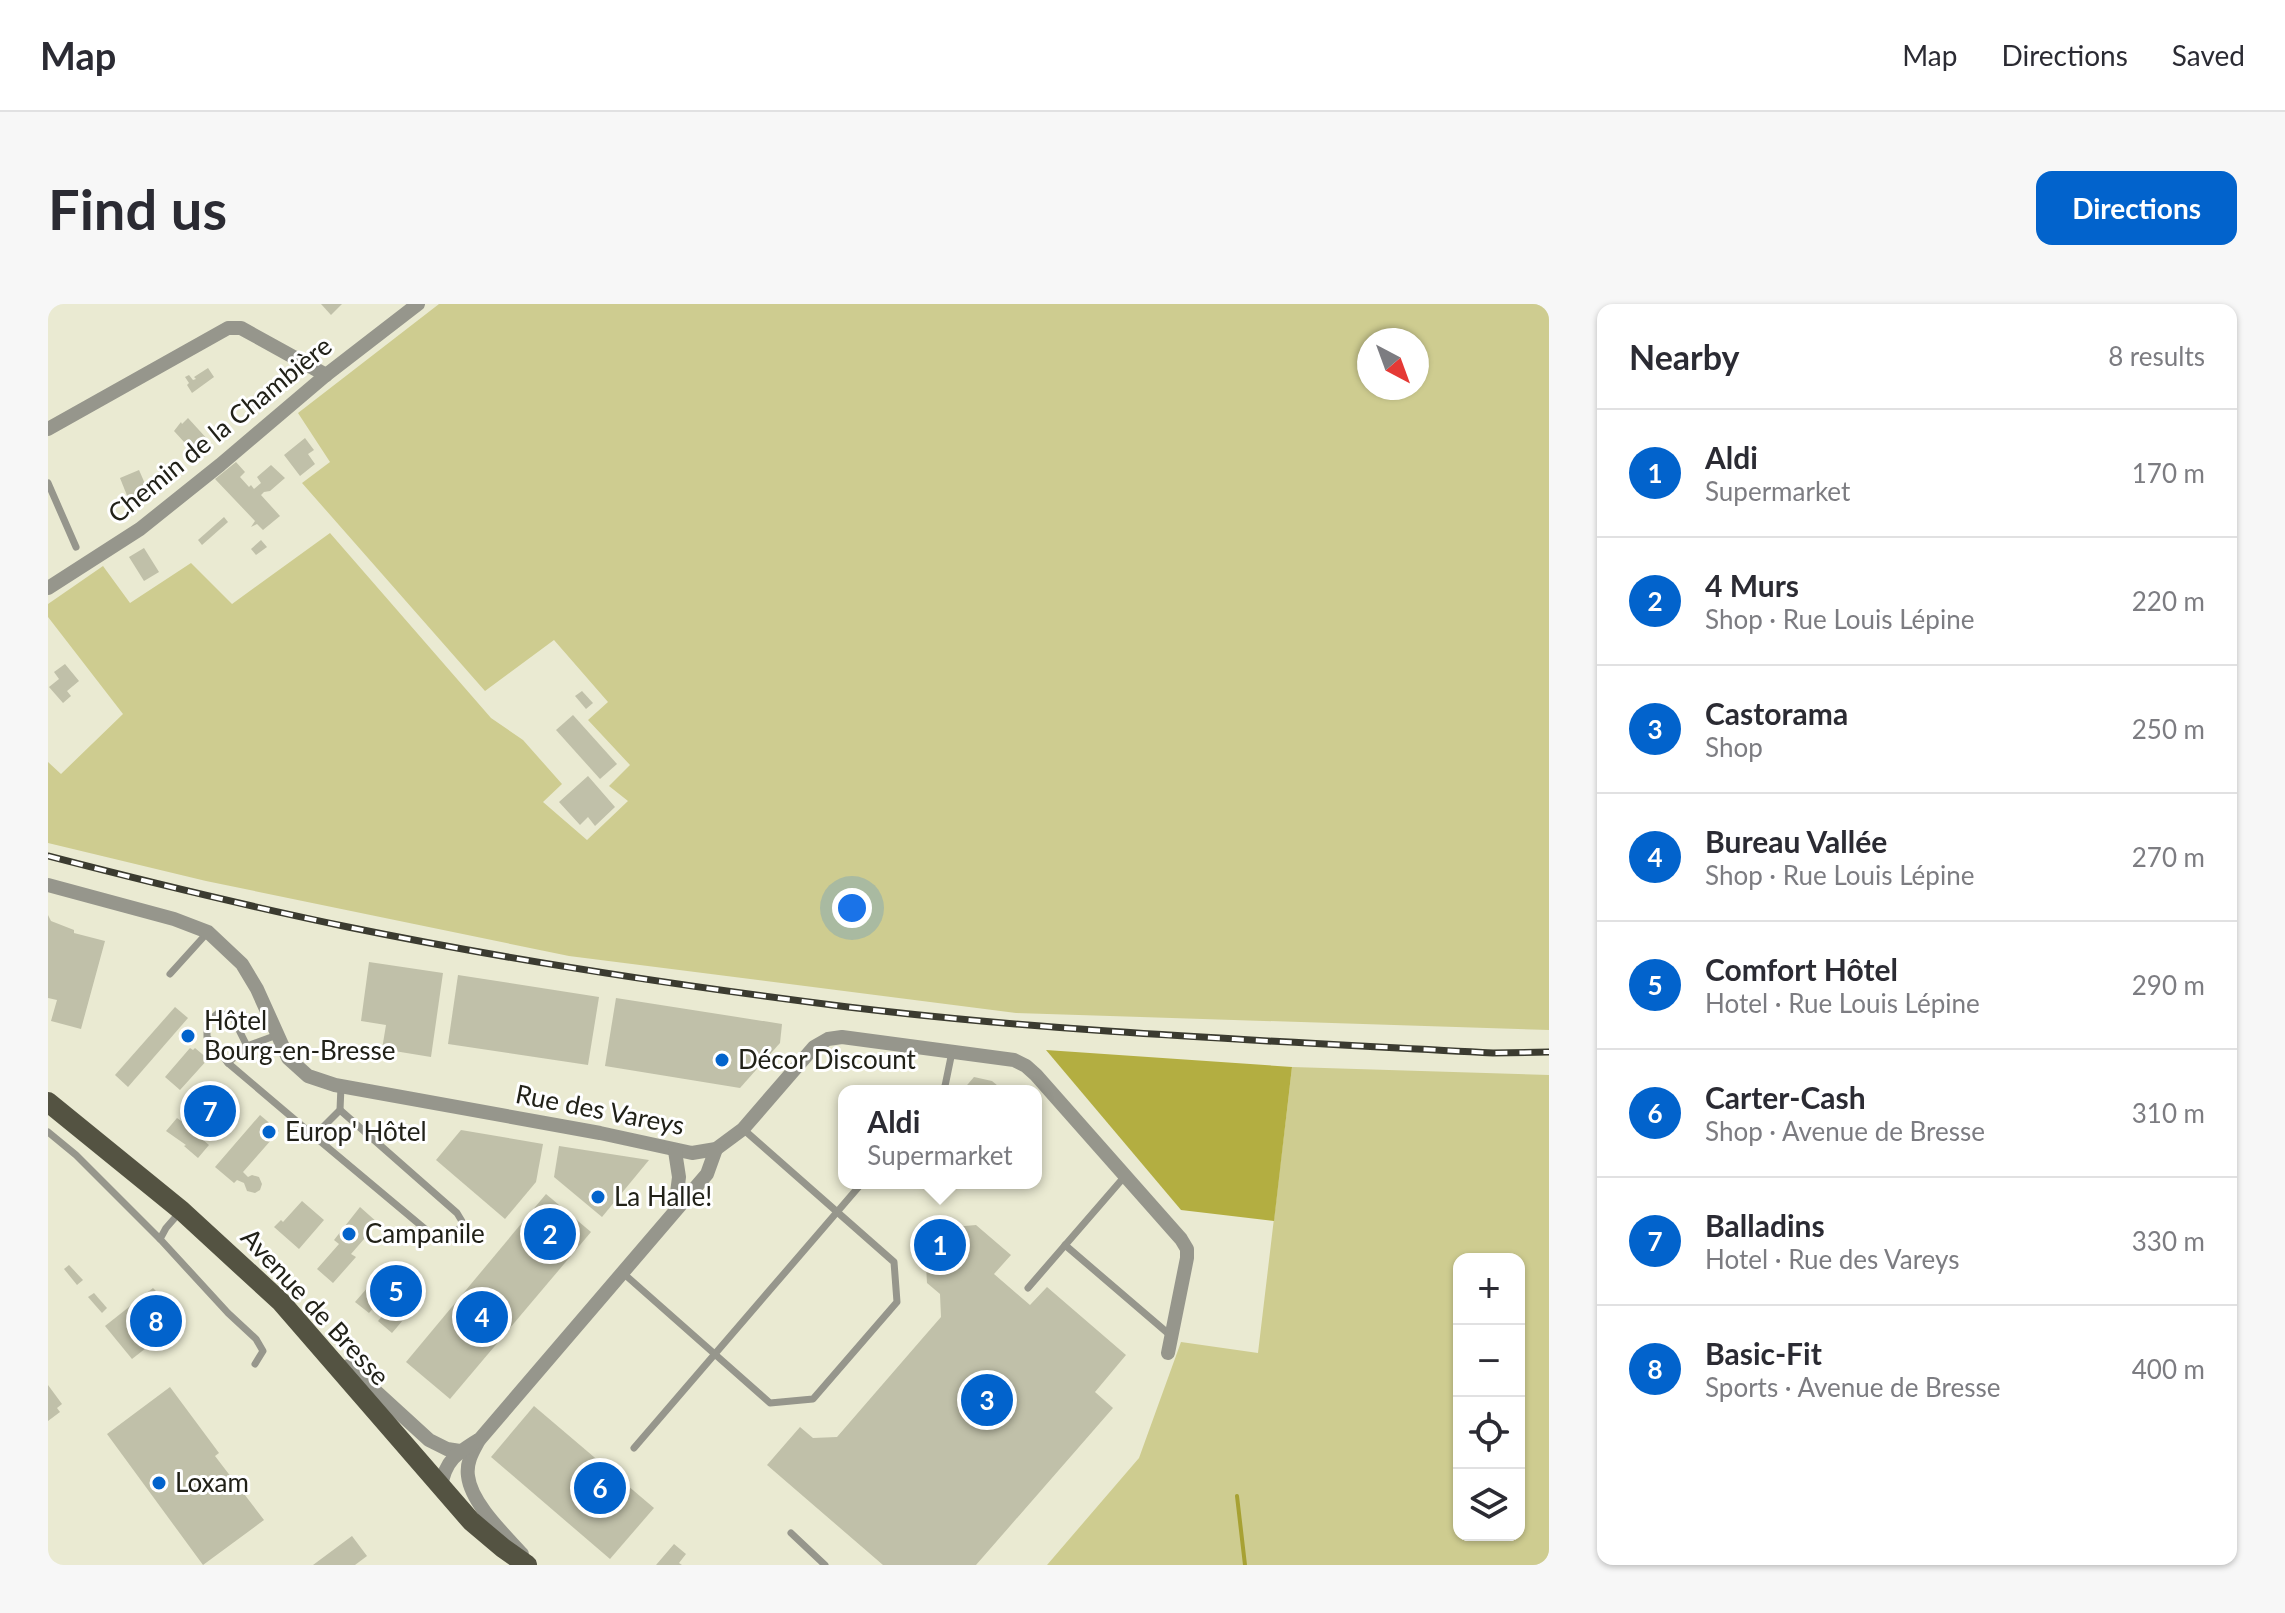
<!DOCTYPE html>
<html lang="en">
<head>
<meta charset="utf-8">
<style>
	body { margin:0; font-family:Lato,sans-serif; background:#f7f7f7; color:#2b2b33 }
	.controls { position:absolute; right:24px; bottom:24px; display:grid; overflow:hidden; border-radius:16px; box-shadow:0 2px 6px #0004 }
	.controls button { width:72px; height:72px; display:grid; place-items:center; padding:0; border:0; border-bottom:2px solid #e1e1e2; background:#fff; color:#2b2b33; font:40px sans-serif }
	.compass { position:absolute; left:1309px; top:24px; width:72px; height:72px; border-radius:50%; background:#fff; box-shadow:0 2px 6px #0004; rotate:139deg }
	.you { position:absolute; left:804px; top:604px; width:28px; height:28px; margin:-20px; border:6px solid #fff; border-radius:50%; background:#1a73e8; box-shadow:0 0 0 12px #1a73e833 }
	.badge { display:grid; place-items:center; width:52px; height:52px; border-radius:50%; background:#0263cc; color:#fff; font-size:26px; font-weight:700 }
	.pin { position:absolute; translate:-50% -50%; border:4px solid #fff; box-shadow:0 2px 8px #0006 }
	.popup { position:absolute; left:790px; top:781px; width:204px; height:104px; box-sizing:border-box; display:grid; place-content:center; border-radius:16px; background:#fff; filter:drop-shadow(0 2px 6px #0005); font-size:26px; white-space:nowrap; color:#7c7c81 }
	.popup b { font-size:30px; color:#2b2b33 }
	.popup::after { content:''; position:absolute; left:50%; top:100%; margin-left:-16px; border:16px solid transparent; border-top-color:#fff }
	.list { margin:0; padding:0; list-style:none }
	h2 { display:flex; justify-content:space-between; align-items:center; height:104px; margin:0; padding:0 32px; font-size:34px }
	h2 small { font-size:26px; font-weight:400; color:#7c7c81 }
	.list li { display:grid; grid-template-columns:52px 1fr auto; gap:24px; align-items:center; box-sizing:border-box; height:128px; padding:0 32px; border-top:2px solid #e1e1e2 }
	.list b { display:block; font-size:30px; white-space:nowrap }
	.list p { margin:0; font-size:26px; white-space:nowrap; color:#7c7c81 }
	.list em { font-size:26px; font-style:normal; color:#7c7c81 }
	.icon { flex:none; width:44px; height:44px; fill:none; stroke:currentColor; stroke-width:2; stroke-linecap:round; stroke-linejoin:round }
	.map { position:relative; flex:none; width:1501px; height:1261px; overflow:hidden; border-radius:16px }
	header { display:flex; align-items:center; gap:48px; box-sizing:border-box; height:112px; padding:0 40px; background:#fff; border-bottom:2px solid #e1e1e2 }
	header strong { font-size:38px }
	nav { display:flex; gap:44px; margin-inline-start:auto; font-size:28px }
	.intro { display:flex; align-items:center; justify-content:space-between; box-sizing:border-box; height:192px; padding:0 48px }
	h1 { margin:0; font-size:56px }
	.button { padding:20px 36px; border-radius:16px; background:#0263cc; color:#fff; font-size:28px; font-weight:700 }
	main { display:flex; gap:48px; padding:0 48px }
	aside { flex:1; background:#fff; border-radius:16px; box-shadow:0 2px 6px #0004 }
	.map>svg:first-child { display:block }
</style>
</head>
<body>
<header>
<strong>Map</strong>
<nav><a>Map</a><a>Directions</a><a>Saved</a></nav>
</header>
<div class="intro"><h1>Find us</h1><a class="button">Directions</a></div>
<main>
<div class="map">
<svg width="1501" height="1261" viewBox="0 0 1501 1261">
	<rect width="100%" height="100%" fill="#eaead2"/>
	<g fill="#cecc90" fill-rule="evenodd">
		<path d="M 391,0 L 1501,0 L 1501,726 L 968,709 L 521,652 L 158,577 L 0,539 L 0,458 L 13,470 L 75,410 L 0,313 L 0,300 L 55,262 L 82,299 L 143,259 L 184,300 L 282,229 L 443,414 L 475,436 L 514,480 L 495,498 L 539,536 L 580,497 L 561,482 L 582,461 L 540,416 L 560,398 L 506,336 L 437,387 L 254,179 L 282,158 L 250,109 ZM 1321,36 L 1369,36 L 1369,84 L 1321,84 Z"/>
		<path d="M 1244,763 L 1501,771 L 1501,1261 L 999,1261 L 1091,1154 L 1133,1038 L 1210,1049 ZM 1411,955 L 1471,955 L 1471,1231 L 1411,1231 Z"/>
	</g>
	<path fill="#b3ae41" d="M 998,746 L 1244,763 L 1226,917 L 1133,906 Z"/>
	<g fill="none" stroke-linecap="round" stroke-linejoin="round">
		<path stroke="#a7a133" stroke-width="4" d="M 1189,1192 L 1197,1261"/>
	</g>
	<g fill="#c0c0a9">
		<path d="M 273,0 L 294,0 L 283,11 Z"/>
		<path d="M 160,64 L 166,73 L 144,89 L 139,81 L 141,79 L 137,73 L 141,71 L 145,76 L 148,75 L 146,73 Z"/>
		<path d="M 209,90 L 217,98 L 207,107 L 200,98 Z"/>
		<path d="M 140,114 L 161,137 L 147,150 L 126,127 L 133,118 L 134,120 Z"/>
		<path d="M 257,134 L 266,146 L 260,150 L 267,160 L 252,172 L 236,151 Z"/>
		<path d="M 188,158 L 197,168 L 192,173 L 201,183 L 203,181 L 206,185 L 213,179 L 209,173 L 223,161 L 237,174 L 222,187 L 216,188 L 213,191 L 232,212 L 215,226 L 209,220 L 203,223 L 207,217 L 167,175 Z"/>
		<path d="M 91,166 L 102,191 L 82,199 L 72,174 Z"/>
		<path d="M 176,213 L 180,218 L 154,241 L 150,236 Z"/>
		<path d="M 213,236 L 219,243 L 208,251 L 203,245 Z"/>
		<path d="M 96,244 L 111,268 L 96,277 L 81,253 Z"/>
		<path d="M 17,360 L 31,377 L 19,387 L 23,392 L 15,399 L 1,383 L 11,375 L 6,368 Z"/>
		<path d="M 534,387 L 545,399 L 538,405 L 527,392 Z"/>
		<path d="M 525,411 L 569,460 L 552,475 L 508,426 Z"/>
		<path d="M 540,472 L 567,503 L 547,522 L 540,513 L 532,521 L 511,498 Z"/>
		<path d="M 0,611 L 3,617 L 26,626 L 26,629 L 57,637 L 33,725 L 3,717 L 9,696 L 0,694 Z"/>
		<path d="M 321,658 L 395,669 L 383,753 L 334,745 L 338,721 L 313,717 Z"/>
		<path d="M 410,671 L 551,693 L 540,761 L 400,740 Z"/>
		<path d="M 568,694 L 734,720 L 732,739 L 692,784 L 557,762 Z"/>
		<path d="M 127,703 L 140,714 L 80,783 L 67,771 Z"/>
		<path d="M 142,744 L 145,746 L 147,744 L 160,755 L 132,786 L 117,773 Z"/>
		<path d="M 926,773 L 944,777 L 956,787 L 914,787 Z"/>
		<path d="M 146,794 L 159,806 L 163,802 L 167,806 L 164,810 L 177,822 L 166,835 L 159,830 L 154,835 L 161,841 L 150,854 L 136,842 L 138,841 L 118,827 L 129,814 L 136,819 L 140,814 L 134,808 Z"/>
		<path d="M 212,811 L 231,827 L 195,868 L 200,873 L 204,871 L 211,873 L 214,880 L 212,886 L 207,889 L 199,887 L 196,879 L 189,876 L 186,879 L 167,863 Z"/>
		<path d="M 413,826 L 495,840 L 488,878 L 457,915 L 388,856 Z"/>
		<path d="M 511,842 L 601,856 L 554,913 L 506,873 Z"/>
		<path d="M 498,890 L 543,928 L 402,1095 L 358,1058 Z"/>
		<path d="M 254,897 L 276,916 L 251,945 L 226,923 L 233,916 L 235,918 Z"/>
		<path d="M 312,903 L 330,919 L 303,950 L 308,953 L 285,979 L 269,965 L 291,940 L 286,936 Z"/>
		<path d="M 928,921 L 963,951 L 946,970 L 982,1001 L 999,983 L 1078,1051 L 1047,1088 L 1065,1104 L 928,1261 L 835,1261 L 719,1161 L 752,1123 L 765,1134 L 789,1133 L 873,1036 L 893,1013 L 892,990 L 879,979 L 877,943 L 894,924 Z"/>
		<path d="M 21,961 L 35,976 L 29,981 L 16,965 Z"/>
		<path d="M 334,967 L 355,988 L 364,977 L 378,989 L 344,1029 L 330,1017 L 341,1004 L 338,1002 L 335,1006 L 331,1002 L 329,1005 L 326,1003 L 321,1009 L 307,998 Z"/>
		<path d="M 105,984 L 135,1015 L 84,1055 L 57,1022 Z"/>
		<path d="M 46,989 L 59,1004 L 54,1009 L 40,993 Z"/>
		<path d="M 0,1081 L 14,1100 L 9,1104 L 12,1108 L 0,1117 Z"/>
		<path d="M 122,1083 L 171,1149 L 167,1152 L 216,1216 L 155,1261 L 59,1130 Z"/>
		<path d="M 486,1102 L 606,1204 L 562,1255 L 443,1153 Z"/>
		<path d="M 304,1232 L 319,1252 L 307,1261 L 265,1261 Z"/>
		<path d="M 626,1240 L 638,1250 L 631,1259 L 634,1261 L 608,1261 Z"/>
	</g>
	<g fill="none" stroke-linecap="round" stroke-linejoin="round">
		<g stroke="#96968c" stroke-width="7">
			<path d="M 0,179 L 28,243"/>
			<path d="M 122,670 L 160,628"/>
			<path d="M 229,731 L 199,742 L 180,759 L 266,832 L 292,806 L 293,782"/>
			<path d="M 180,759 L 159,733 L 159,719 L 170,709 L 184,712 L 199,742"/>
			<path d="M 893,787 L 897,782 L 904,748"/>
			<path d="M 0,828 L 28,851 L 112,935"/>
			<path d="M 266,832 L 389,935 L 399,936 L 409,928 L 415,919 L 409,909 L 292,806"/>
			<path d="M 132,908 L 118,924 L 112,935 L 180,1009 L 208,1035 L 215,1047 L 207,1060"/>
			<path d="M 1017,941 L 1122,1031"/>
			<path d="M 575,969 L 722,1099 L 765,1095 L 849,998 L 846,958 L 695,825"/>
			<path d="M 980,984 L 1077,872"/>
			<path d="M 586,1144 L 814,879"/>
			<path d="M 743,1229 L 777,1261"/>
		</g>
		<g stroke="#96968c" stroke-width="14">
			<path d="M 0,125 L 180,24 L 193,24 L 278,71"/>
			<path d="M 0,284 L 92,225 L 172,161 L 278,71 L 370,0"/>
			<path d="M 0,581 L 126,615 L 160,628 L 194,660 L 209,685 L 240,754 L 260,772 L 287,781 L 552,829 L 644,849 L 668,845 L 695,825 L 766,743 L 780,735 L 794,733 L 966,756 L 978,762 L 988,771 L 1133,935 L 1139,945 L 1139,954 L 1120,1049"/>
			<path d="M 627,847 L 631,873 L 627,905"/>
			<path d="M 300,1062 L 381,1136 L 399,1145 L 412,1147"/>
			<path d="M 431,1136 C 425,1147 418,1158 420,1172 C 423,1199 456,1230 474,1250"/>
			<path d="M 393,1183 C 397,1156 409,1149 432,1135 L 659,870 L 668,845"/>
		</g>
		<path stroke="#545342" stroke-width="20" d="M 0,798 L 134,907 L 233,998 L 423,1217 L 455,1244 L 479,1261"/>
		<g stroke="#3b3b30" stroke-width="7">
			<path id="rail" d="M 0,552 C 100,578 199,602 300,623 C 466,657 633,682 800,703 C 1014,729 1230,737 1445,749 L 1501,748"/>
		</g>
		<use href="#rail" stroke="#fff" stroke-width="4" stroke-dasharray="12" stroke-linecap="butt"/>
	</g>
	<g fill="#0263cc" stroke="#fff" stroke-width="3">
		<circle cx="140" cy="732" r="8"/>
		<circle cx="674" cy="756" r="8"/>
		<circle cx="221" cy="828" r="8"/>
		<circle cx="550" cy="893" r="8"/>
		<circle cx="301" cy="930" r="8"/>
		<circle cx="111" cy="1179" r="8"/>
	</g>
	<g text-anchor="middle" stroke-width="6" stroke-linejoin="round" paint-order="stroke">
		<g font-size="26" fill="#212118" stroke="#fff">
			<text transform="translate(172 126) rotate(-39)" y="9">Chemin de la Chambière</text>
			<text transform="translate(552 806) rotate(11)" y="9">Rue des Vareys</text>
			<text transform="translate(267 1003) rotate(47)" y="9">Avenue de Bresse</text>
		</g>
		<g font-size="26" fill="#212118" stroke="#fff" text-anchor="start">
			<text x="156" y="726">Hôtel<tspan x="156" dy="30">Bourg-en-Bresse</tspan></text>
			<text x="690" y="765">Décor Discount</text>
			<text x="237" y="837">Europ' Hôtel</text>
			<text x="566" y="902">La Halle!</text>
			<text x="317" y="939">Campanile</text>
			<text x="127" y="1188">Loxam</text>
		</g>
	</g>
</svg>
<div class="controls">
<button>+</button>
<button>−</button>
<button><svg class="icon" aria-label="locate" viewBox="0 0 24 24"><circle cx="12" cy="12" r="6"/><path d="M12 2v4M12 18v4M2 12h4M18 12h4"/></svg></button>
<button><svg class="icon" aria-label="layers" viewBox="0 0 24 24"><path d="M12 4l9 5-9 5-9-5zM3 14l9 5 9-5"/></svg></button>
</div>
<svg class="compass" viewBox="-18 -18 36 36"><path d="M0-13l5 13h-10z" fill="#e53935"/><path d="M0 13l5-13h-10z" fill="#7c7c81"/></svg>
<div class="you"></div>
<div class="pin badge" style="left:892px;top:941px">1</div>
<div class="popup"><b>Aldi</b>Supermarket</div>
<div class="pin badge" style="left:502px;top:930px">2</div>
<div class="pin badge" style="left:939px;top:1096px">3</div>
<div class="pin badge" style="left:434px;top:1013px">4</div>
<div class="pin badge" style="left:348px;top:987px">5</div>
<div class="pin badge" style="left:552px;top:1184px">6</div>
<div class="pin badge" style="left:162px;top:807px">7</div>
<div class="pin badge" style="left:108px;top:1017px">8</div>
</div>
<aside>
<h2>Nearby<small>8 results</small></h2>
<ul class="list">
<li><span class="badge">1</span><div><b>Aldi</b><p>Supermarket</p></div><em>170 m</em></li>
<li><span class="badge">2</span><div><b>4 Murs</b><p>Shop · Rue Louis Lépine</p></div><em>220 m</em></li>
<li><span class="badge">3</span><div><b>Castorama</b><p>Shop</p></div><em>250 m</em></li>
<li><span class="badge">4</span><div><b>Bureau Vallée</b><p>Shop · Rue Louis Lépine</p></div><em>270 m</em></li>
<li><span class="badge">5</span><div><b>Comfort Hôtel</b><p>Hotel · Rue Louis Lépine</p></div><em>290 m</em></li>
<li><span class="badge">6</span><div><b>Carter-Cash</b><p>Shop · Avenue de Bresse</p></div><em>310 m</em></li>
<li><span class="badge">7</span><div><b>Balladins</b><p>Hotel · Rue des Vareys</p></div><em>330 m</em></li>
<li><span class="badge">8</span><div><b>Basic-Fit</b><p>Sports · Avenue de Bresse</p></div><em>400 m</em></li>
</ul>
</aside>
</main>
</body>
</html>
